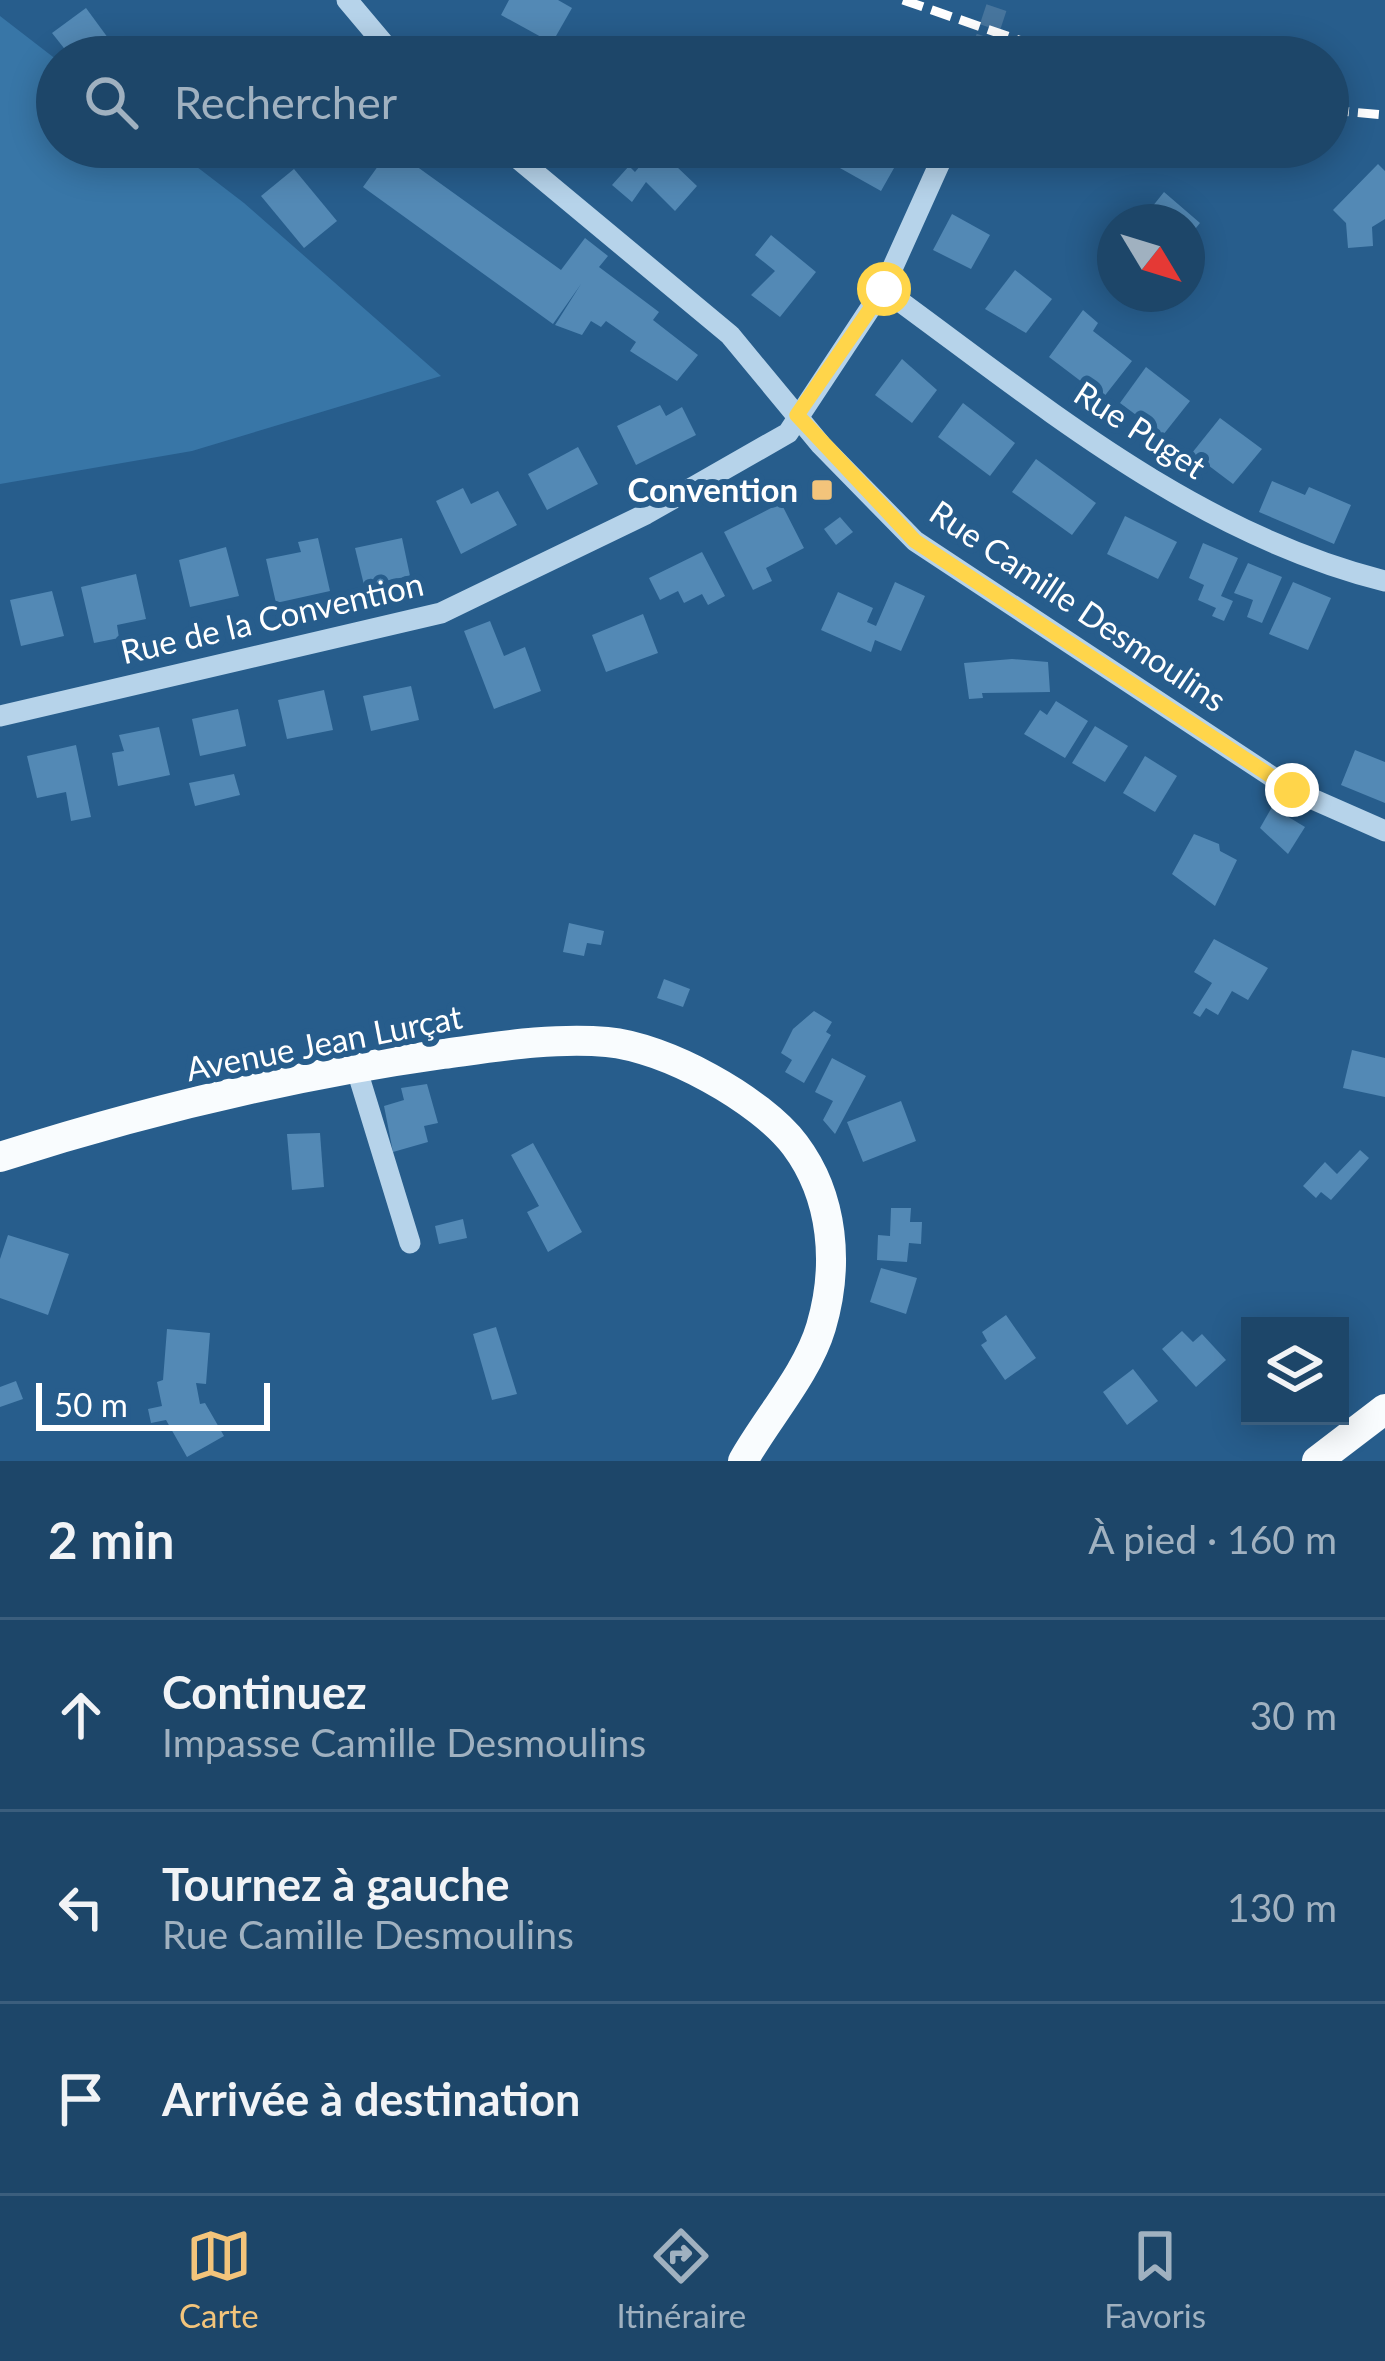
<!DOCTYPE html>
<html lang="fr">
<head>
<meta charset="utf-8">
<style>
	body { margin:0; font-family:Lato,sans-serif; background:#2a5071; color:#f1f3f6 }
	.controls { position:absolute; right:36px; bottom:36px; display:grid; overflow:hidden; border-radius:0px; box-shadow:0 6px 30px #0003 }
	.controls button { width:108px; height:108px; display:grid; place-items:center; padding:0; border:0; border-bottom:3px solid #3b5e7d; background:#1d4669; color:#f1f3f6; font:60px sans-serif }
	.compass { position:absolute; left:1097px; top:204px; width:108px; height:108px; border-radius:50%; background:#1d4669; box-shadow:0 6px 30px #0003; rotate:128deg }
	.scale { position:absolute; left:36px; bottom:30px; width:234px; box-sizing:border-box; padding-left:12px; border:6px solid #fff; border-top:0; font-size:33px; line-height:42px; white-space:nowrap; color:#fff; -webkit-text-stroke:9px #275d8c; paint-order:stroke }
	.stop { position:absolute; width:36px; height:36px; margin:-27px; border:9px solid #ffd54a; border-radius:50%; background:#fff }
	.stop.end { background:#ffd54a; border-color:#fff; box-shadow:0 3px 12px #0008 }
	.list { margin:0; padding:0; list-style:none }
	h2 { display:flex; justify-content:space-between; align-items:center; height:156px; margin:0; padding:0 48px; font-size:51px }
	h2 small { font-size:39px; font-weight:400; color:#a0b1c0 }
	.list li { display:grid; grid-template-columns:78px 1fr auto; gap:36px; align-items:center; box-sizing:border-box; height:192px; padding:0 48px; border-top:3px solid #3b5e7d }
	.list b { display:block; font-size:45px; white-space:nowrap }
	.list p { margin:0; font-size:39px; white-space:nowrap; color:#a0b1c0 }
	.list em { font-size:39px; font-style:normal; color:#a0b1c0 }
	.icon { flex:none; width:66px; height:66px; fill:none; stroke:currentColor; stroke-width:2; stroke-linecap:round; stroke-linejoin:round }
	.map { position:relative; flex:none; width:1385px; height:1461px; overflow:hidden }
	.search { position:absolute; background:#1d4669; box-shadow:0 6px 30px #0003; left:36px; right:36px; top:36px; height:132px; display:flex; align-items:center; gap:30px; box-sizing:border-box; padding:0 42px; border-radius:66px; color:#a0b1c0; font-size:45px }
	.sheet { height:732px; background:#1d4669 }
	nav { display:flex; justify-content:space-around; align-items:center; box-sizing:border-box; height:168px; border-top:3px solid #3b5e7d; background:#1d4669; font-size:33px; color:#a0b1c0 }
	nav a { display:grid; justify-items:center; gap:6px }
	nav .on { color:#f3c47b }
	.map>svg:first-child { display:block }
</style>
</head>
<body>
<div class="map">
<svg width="1385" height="1461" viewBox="0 0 1385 1461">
	<rect width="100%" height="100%" fill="#275d8c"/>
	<path fill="#3876a7" d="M 0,16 L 57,60 L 57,147 L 171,147 L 244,203 L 441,376 L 192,451 L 0,484 Z"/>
	<g fill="#5389b5">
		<path d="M 509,0 L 558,0 L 572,8 L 552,43 L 501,15 Z"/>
		<path d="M 86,8 L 122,57 L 71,57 L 52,33 Z"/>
		<path d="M 656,147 L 697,186 L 675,211 L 646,182 L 632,202 L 612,185 L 629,166 L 635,172 Z"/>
		<path d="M 815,147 L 873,147 L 898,161 L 881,191 L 831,163 L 835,158 Z"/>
		<path d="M 391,148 L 561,270 L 585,238 L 608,256 L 599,267 L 659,312 L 653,320 L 698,355 L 677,381 L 630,351 L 636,342 L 606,321 L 601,327 L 591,321 L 582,335 L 555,325 L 581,284 L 553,324 L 363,187 Z"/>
		<path d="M 1378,164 L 1385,171 L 1385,219 L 1372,227 L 1373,246 L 1348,248 L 1346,223 L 1333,210 Z"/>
		<path d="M 294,169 L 337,221 L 304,248 L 261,196 Z"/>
		<path d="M 1164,192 L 1200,223 L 1187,239 L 1187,222 L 1140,222 Z"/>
		<path d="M 952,214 L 990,235 L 971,269 L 933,250 Z"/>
		<path d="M 771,235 L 816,272 L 780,317 L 751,295 L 775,271 L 755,255 Z"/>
		<path d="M 1015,270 L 1052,299 L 1026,333 L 985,309 Z"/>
		<path d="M 1083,310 L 1098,323 L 1093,331 L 1132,361 L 1103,398 L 1049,357 Z"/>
		<path d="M 902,359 L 937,390 L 912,423 L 875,395 Z"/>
		<path d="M 1146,367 L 1190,401 L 1163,435 L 1120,403 Z"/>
		<path d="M 963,403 L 1015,443 L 990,476 L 938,437 Z"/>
		<path d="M 660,405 L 666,416 L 682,407 L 696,435 L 636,465 L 617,426 Z"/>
		<path d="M 1220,418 L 1262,449 L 1233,484 L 1192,453 Z"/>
		<path d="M 578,447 L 598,484 L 547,510 L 528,474 Z"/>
		<path d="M 1036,459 L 1096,503 L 1072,535 L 1012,492 Z"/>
		<path d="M 1272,481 L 1305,495 L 1309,487 L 1351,505 L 1334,544 L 1259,512 Z"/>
		<path d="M 463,488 L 471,504 L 498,491 L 517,525 L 461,554 L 436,501 Z"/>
		<path d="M 781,503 L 804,548 L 766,568 L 772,581 L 753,590 L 724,532 Z"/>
		<path d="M 1125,516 L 1177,542 L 1158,579 L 1107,554 Z"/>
		<path d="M 840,517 L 853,532 L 836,545 L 824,529 Z"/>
		<path d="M 318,538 L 330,591 L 276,603 L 266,559 L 301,552 L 298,542 Z"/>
		<path d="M 402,538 L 410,576 L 364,585 L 355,548 Z"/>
		<path d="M 1203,543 L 1238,558 L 1221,596 L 1233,601 L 1224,621 L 1212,616 L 1216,608 L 1198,600 L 1204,585 L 1189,578 Z"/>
		<path d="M 226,547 L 239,596 L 190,607 L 179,560 Z"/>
		<path d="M 702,552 L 725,596 L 708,605 L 702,594 L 684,603 L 678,591 L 660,600 L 649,578 Z"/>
		<path d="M 1248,563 L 1282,577 L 1262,623 L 1247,617 L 1253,600 L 1234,593 Z"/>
		<path d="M 136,574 L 146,619 L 117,625 L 119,638 L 94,643 L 81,587 Z"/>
		<path d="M 895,582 L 925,596 L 901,651 L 875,640 L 871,652 L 821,630 L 838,592 L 873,608 L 867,622 L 876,626 Z"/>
		<path d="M 1293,582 L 1331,598 L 1308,650 L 1269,634 Z"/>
		<path d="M 52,591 L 64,636 L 21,646 L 10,600 Z"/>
		<path d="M 643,614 L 658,653 L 606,672 L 592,635 Z"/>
		<path d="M 490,621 L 504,656 L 525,647 L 541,691 L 494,709 L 464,631 Z"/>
		<path d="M 1012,659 L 1048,662 L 1050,692 L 982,693 L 983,698 L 969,699 L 964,663 Z"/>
		<path d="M 411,686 L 419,720 L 371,731 L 363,696 Z"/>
		<path d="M 324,690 L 333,730 L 287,739 L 278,700 Z"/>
		<path d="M 1056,701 L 1088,721 L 1065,758 L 1024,734 L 1040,710 L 1047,715 Z"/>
		<path d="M 238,709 L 246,746 L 200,756 L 192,719 Z"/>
		<path d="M 1095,726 L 1128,746 L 1105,782 L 1072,763 Z"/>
		<path d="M 159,727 L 170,775 L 118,786 L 112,753 L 124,751 L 119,735 Z"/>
		<path d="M 76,745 L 91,817 L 71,821 L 66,792 L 37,798 L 27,756 Z"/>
		<path d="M 1355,750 L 1385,762 L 1385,803 L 1341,785 Z"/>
		<path d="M 1145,756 L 1177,776 L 1155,812 L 1123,793 Z"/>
		<path d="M 234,774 L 240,795 L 195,806 L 189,783 Z"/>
		<path d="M 1272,807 L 1305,827 L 1288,854 L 1260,828 Z"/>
		<path d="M 1194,834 L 1219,844 L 1220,851 L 1237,860 L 1215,906 L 1172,874 Z"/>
		<path d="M 569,923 L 604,931 L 601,945 L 587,943 L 584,956 L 563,952 Z"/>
		<path d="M 1214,939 L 1268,968 L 1248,1000 L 1232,991 L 1218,1015 L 1206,1008 L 1200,1017 L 1193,1013 L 1212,983 L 1194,972 Z"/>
		<path d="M 664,979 L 690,989 L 683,1007 L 657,998 Z"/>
		<path d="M 814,1011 L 832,1022 L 826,1032 L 831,1035 L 804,1083 L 785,1072 L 792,1060 L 781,1053 L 793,1029 Z"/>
		<path d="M 1352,1050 L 1385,1058 L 1385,1097 L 1343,1088 Z"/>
		<path d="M 832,1058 L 866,1076 L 835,1134 L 823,1120 L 833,1101 L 815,1092 Z"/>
		<path d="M 427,1084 L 438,1123 L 424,1126 L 428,1142 L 393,1152 L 384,1106 L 404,1100 L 401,1088 Z"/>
		<path d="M 901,1101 L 916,1141 L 863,1162 L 847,1122 Z"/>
		<path d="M 320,1133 L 324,1187 L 292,1190 L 287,1134 Z"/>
		<path d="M 533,1143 L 582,1232 L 548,1252 L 527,1212 L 539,1206 L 511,1155 Z"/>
		<path d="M 1360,1150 L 1369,1158 L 1331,1200 L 1321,1192 L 1316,1198 L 1303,1186 L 1325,1162 L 1337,1174 Z"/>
		<path d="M 891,1208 L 911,1208 L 910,1222 L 922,1222 L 921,1244 L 909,1243 L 907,1262 L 877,1260 L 878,1235 L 890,1236 Z"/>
		<path d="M 463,1219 L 467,1238 L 439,1244 L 435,1226 Z"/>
		<path d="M 8,1235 L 69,1254 L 48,1315 L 0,1298 L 0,1259 Z"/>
		<path d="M 881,1268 L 917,1278 L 906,1314 L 870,1302 Z"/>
		<path d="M 1006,1315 L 1036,1358 L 1005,1380 L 981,1345 L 987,1341 L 982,1332 Z"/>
		<path d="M 496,1327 L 517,1394 L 492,1400 L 473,1334 Z"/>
		<path d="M 167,1329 L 210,1333 L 206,1384 L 196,1383 L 200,1404 L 205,1403 L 224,1436 L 187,1457 L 166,1420 L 151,1423 L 148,1409 L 162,1406 L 157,1382 L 163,1380 Z"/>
		<path d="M 1182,1331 L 1193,1342 L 1202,1334 L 1226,1360 L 1196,1387 L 1162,1349 Z"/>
		<path d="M 1133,1369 L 1158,1401 L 1127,1425 L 1103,1392 Z"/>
		<path d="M 16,1381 L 23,1399 L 0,1407 L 0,1387 Z"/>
	</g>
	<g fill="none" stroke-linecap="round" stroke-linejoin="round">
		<path stroke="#47759d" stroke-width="21" stroke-dasharray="21 10" stroke-linecap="butt" d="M 980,57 L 999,0"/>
		<g stroke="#b6d3ea" stroke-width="21">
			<path d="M 347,0 L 395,57"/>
			<path d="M 504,147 L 730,335 L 821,445 L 915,541 L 1292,790 L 1385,831"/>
			<path d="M 883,289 C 1040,403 1193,533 1385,581"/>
			<path d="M 0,716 L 441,613 L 646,514 L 788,433 L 883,289 L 947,147"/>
			<path d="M 356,1067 L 410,1243"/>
		</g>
		<g stroke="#f9fcfe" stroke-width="30">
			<path d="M 0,1157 C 144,1111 293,1075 443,1054 C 495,1047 554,1037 607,1042 C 665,1047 760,1099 795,1145 C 834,1197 839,1266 821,1327 C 807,1374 767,1418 743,1461"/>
			<path d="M 1317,1461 L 1385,1409"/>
		</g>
		<g stroke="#fff" stroke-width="9" stroke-dasharray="21 9" stroke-linecap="butt">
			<path d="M 903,0 L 1068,57"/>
			<path d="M 1328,110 L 1385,115"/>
		</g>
	</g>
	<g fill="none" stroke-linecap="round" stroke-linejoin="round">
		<path stroke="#ffd54a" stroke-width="15" d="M 884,289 L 797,415 L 915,541 L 1292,790"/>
	</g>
	<rect fill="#f3c47b" stroke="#275d8c" stroke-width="4.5" x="810" y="478" width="24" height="24" rx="6"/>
	<g text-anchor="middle" stroke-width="12" stroke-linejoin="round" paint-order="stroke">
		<g font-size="33" fill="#fff" stroke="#275d8c">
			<text transform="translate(1140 430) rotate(33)" y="12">Rue Puget</text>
			<text transform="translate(1078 606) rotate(34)" y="12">Rue Camille Desmoulins</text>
			<text transform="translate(272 618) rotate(-13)" y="12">Rue de la Convention</text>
			<text transform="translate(324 1043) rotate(-11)" y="12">Avenue Jean Lurçat</text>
		</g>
		<g font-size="33" font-weight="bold" fill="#fff" stroke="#275d8c" text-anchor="end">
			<text x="798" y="502">Convention</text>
		</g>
	</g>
</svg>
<div class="controls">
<button><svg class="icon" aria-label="layers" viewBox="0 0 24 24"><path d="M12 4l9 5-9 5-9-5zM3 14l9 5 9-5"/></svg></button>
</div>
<svg class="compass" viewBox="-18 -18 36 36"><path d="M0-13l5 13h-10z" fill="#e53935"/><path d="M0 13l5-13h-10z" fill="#a0b1c0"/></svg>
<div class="scale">50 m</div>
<div class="stop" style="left:884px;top:289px"></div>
<div class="stop end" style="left:1292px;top:790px"></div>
<div class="search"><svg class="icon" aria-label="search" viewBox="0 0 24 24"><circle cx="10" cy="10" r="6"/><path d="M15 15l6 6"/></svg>Rechercher</div>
</div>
<section class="sheet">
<h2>2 min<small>À pied · 160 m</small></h2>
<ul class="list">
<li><svg class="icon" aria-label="ahead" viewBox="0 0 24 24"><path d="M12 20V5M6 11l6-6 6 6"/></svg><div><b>Continuez</b><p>Impasse Camille Desmoulins</p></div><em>30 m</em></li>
<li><svg class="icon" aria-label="left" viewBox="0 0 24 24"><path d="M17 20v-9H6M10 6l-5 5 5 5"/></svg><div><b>Tournez à gauche</b><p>Rue Camille Desmoulins</p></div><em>130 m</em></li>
<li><svg class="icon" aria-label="arrive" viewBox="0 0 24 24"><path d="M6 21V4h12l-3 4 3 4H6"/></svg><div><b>Arrivée à destination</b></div></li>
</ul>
</section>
<nav>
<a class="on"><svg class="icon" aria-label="map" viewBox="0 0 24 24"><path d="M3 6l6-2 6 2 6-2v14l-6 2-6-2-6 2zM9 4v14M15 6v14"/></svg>Carte</a>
<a><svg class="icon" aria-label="directions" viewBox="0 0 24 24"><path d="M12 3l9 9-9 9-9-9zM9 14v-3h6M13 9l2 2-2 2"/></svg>Itinéraire</a>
<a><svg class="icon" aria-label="saved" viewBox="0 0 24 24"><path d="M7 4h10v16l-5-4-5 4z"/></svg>Favoris</a>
</nav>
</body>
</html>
